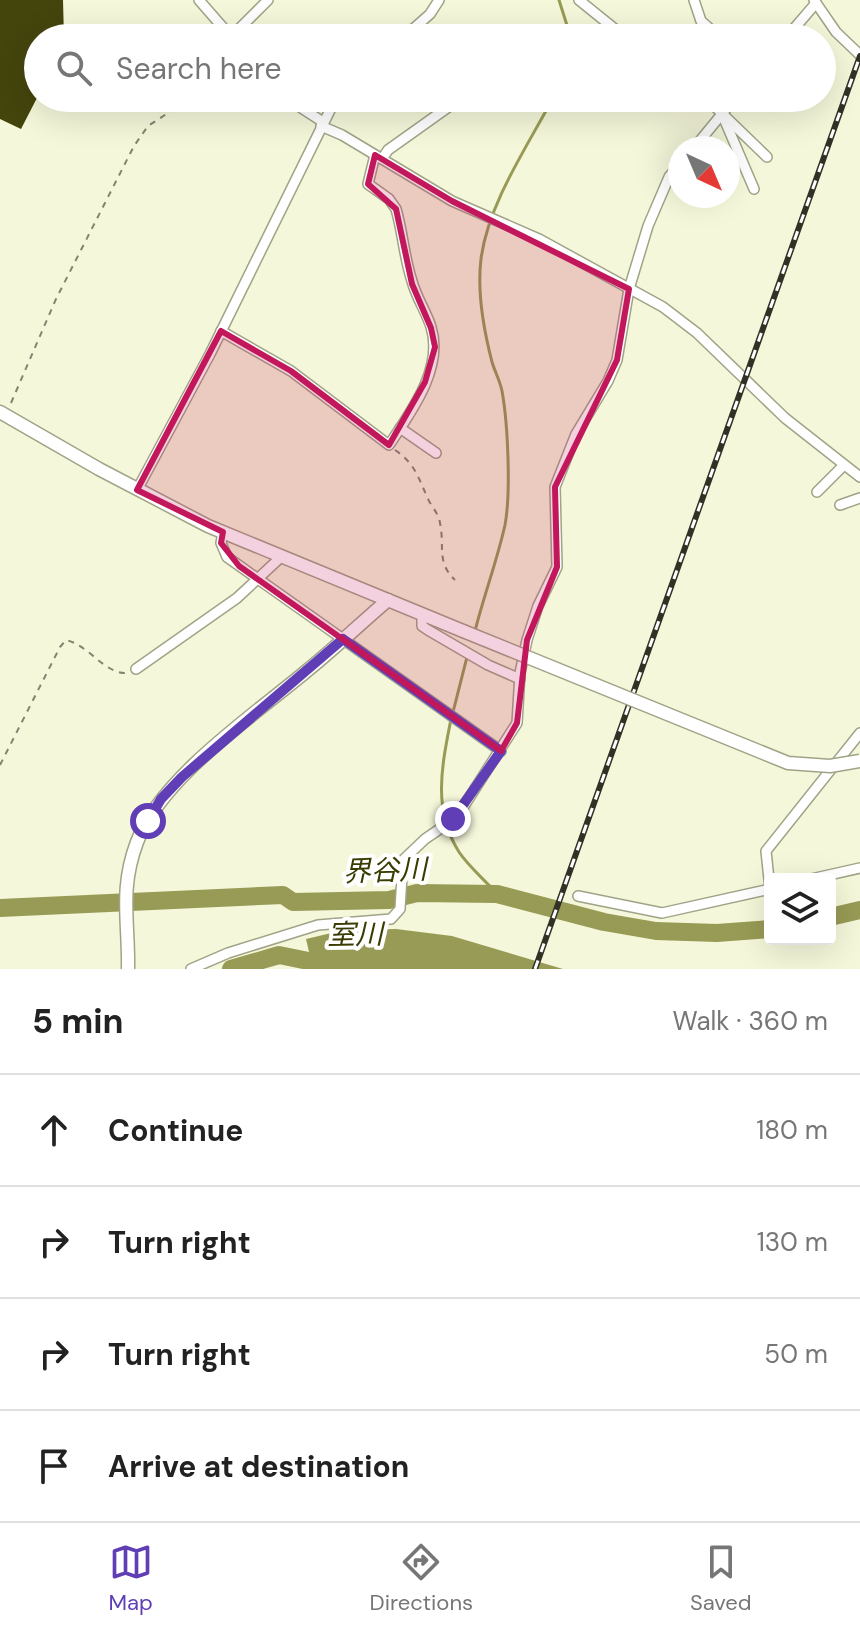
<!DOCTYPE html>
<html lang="en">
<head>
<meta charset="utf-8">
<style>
	body { margin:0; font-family:"DM Sans","Noto Sans JP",sans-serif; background:#f2f2f2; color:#222 }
	.controls { position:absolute; right:24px; bottom:24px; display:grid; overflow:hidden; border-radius:8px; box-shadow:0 8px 32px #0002 }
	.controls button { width:72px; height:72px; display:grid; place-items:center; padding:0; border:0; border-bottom:2px solid #e0e0e0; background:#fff; color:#222; font:40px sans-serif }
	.compass { position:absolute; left:668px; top:136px; width:72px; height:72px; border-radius:50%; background:#fff; box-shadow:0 8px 32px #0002; rotate:136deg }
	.stop { position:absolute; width:24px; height:24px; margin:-18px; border:6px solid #5f3eb6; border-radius:50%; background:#fff }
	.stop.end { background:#5f3eb6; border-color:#fff; box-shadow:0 2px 8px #0008 }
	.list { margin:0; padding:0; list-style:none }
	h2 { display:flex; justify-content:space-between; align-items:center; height:104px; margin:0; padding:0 32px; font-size:34px }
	h2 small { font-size:26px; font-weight:400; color:#767676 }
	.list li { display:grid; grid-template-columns:52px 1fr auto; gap:24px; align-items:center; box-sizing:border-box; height:112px; padding:0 32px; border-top:2px solid #e0e0e0 }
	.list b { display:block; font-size:30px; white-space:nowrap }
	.list em { font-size:26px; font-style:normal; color:#767676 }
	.icon { flex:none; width:44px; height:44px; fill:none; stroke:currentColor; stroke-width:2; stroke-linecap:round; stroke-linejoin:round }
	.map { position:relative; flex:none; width:860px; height:969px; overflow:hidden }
	.search { position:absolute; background:#fff; box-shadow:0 8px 32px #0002; left:24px; right:24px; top:24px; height:88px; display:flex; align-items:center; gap:20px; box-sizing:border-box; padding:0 28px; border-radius:44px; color:#767676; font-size:30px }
	.sheet { height:552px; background:#fff }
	nav { display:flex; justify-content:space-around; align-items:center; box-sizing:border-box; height:112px; border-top:2px solid #e0e0e0; background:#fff; font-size:22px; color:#767676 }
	nav a { display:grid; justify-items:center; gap:4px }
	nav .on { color:#5f3eb6 }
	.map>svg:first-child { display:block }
</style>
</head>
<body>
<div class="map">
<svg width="860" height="969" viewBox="0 0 860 969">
	<rect width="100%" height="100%" fill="#f5f7da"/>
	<path fill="#989b55" d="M 396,929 L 452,936 L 563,969 L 313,969 L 306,939 L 344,930 Z"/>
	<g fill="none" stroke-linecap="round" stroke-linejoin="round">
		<g stroke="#989b55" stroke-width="3">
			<path d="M 559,0 L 571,38"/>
			<path d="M 475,631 C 484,595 497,561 505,525 C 511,493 508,424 502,391 C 500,381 495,372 492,362 C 484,331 477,291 481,259 C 488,204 527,147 553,98"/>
			<path d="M 453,712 L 467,657"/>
			<path d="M 451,719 C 442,765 432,810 459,852 C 469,867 485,880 497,894"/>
		</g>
		<g stroke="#989b55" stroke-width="18">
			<path d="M 0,908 L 283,895 L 293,902 L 389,900 L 417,893 L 497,894 L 604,922 L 656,931 L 717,933 L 770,929"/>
			<path d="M 830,917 L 860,910"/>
			<path d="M 231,969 L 279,955 L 333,966"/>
		</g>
	</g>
	<path fill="#44450d" d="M 0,0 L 63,0 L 64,38 L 38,38 L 38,96 L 21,129 L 0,119 Z"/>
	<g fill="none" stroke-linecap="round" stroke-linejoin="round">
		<g stroke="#a1a387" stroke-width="12">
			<g id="street">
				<path d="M 199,0 L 232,38"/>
				<path d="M 579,0 L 626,38"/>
				<path d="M 694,0 L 701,21 L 709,28"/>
				<path d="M 814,0 L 836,32 L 860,55"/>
				<path d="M 231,37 L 268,0"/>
				<path d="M 403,38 L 430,14 L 439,0"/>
				<path d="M 482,38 L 484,32 L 501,37 L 521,34"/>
				<path d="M 786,38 L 816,3"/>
				<path d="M 286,98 L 323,122"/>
				<path d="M 706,98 L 767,157"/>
				<path d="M 183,103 L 191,98"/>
				<path d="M 725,121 L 754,189"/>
				<path d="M 321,126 L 342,135 L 452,201 L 539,239 L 663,307 L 697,333 L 785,418 L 860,477"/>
				<path d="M 694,148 L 735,98"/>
				<path d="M 382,159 L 388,150 L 461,98"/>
				<path d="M 221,331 L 291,371 L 389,445 C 411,412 444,368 431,327 C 426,311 416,297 412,281 C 404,257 403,233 396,209 L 389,199 L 368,184 L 375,155"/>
				<path d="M 400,428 L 436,453"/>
				<path d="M 137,490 L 210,354 L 336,98"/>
				<path d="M 817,492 L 844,465"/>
				<path d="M 840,505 L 860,498"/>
				<path d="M 223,532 L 221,543 L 227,557 L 501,751"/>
				<path d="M 422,615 L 422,626 L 428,630 L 488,665 L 520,679"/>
				<path d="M 136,669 L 237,598 L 281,557"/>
				<path d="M 811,879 L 860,868"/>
				<path d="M 770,889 L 766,851 L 860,733"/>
				<path d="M 578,896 L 662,913 L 770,889"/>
				<path d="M 191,969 L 228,953 L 318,925 L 391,919 L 400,909 L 403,860 L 425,839 L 450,822 L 462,809 L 517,723 L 520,673 L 527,640 L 538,606 L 557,567 L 555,487 L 576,434 L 608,381 L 617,360 L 629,289 L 648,226 L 669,177 L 680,164"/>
			</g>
		</g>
		<g stroke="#a1a387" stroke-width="15">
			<g id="secondary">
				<path d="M 0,412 L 99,469 L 208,526 L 463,631"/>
				<path d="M 128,969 C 129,921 119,890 137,842 C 161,777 257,713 309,669 C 336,647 361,623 388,600"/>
			</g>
		</g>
		<g stroke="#838471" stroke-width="2" stroke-dasharray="6 6" stroke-linecap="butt">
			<path d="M 11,403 L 56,299 L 134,146 L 148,126 L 174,109"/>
			<path d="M 395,450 C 416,464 419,480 429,501 C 433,508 439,515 440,523 C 445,547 436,562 455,580"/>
			<path d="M 0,765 L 60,647 L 66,640 C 89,645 105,675 128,673"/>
		</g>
		<use href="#street" stroke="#fff" stroke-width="9"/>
		<use href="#secondary" stroke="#fff" stroke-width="12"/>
		<g stroke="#313225" stroke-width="6">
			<path id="rail" d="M 535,969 L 860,56"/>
		</g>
		<use href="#rail" stroke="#fff" stroke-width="3" stroke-dasharray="9" stroke-linecap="butt"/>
		<g stroke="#a1a387" stroke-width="15" stroke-linecap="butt">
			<path id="secondary-bridge" d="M 463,631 L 788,763 L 830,766 L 860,761"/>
		</g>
		<use href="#secondary-bridge" stroke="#fff" stroke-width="12"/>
	</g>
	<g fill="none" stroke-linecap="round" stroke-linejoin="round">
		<path stroke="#5f3eb6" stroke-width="10" d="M 148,821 L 161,799 L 182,777 L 343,639 L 501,751 L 453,819"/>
	</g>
	<path fill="#c2185b" fill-opacity="0.2" stroke="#c2185b" stroke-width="6" stroke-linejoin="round" d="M 375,155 L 452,201 L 629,289 L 617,360 L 555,487 L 557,567 L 527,640 L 517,723 L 501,751 L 239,566 L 221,543 L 223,532 L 137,490 L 221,331 L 291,371 L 389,445 L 425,382 L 435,347 L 431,328 L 412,284 L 396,209 L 368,184 Z"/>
	<g text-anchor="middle" stroke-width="8" stroke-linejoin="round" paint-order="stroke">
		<g font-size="28" font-style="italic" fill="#3a3b00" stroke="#fff">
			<text transform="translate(385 870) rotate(-2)" y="10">界谷川</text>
			<text transform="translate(355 934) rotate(-1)" y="10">室川</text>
		</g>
	</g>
</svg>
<div class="controls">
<button><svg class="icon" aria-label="layers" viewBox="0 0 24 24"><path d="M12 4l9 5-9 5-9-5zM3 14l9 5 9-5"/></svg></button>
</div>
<svg class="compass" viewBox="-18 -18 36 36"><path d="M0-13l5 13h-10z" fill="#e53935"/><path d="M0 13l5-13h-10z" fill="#767676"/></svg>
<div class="stop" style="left:148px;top:821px"></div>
<div class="stop end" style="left:453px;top:819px"></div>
<div class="search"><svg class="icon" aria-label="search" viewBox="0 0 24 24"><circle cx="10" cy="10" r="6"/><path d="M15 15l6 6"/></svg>Search here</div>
</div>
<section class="sheet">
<h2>5 min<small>Walk · 360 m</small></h2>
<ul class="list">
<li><svg class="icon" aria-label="ahead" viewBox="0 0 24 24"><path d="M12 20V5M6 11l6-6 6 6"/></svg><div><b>Continue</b></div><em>180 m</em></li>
<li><svg class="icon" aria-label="right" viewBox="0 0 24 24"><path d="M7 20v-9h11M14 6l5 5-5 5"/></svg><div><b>Turn right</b></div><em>130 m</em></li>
<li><svg class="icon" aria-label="right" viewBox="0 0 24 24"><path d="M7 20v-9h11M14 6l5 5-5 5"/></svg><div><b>Turn right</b></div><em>50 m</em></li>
<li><svg class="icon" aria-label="arrive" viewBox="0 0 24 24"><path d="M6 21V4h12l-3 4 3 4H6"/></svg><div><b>Arrive at destination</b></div></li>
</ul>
</section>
<nav>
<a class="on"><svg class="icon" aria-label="map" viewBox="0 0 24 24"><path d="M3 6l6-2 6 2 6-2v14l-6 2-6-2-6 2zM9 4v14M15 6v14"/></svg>Map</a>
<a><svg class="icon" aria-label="directions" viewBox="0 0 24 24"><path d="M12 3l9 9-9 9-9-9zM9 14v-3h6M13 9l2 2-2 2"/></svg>Directions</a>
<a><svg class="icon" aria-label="saved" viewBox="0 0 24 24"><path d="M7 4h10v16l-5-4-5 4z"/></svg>Saved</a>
</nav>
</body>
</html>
